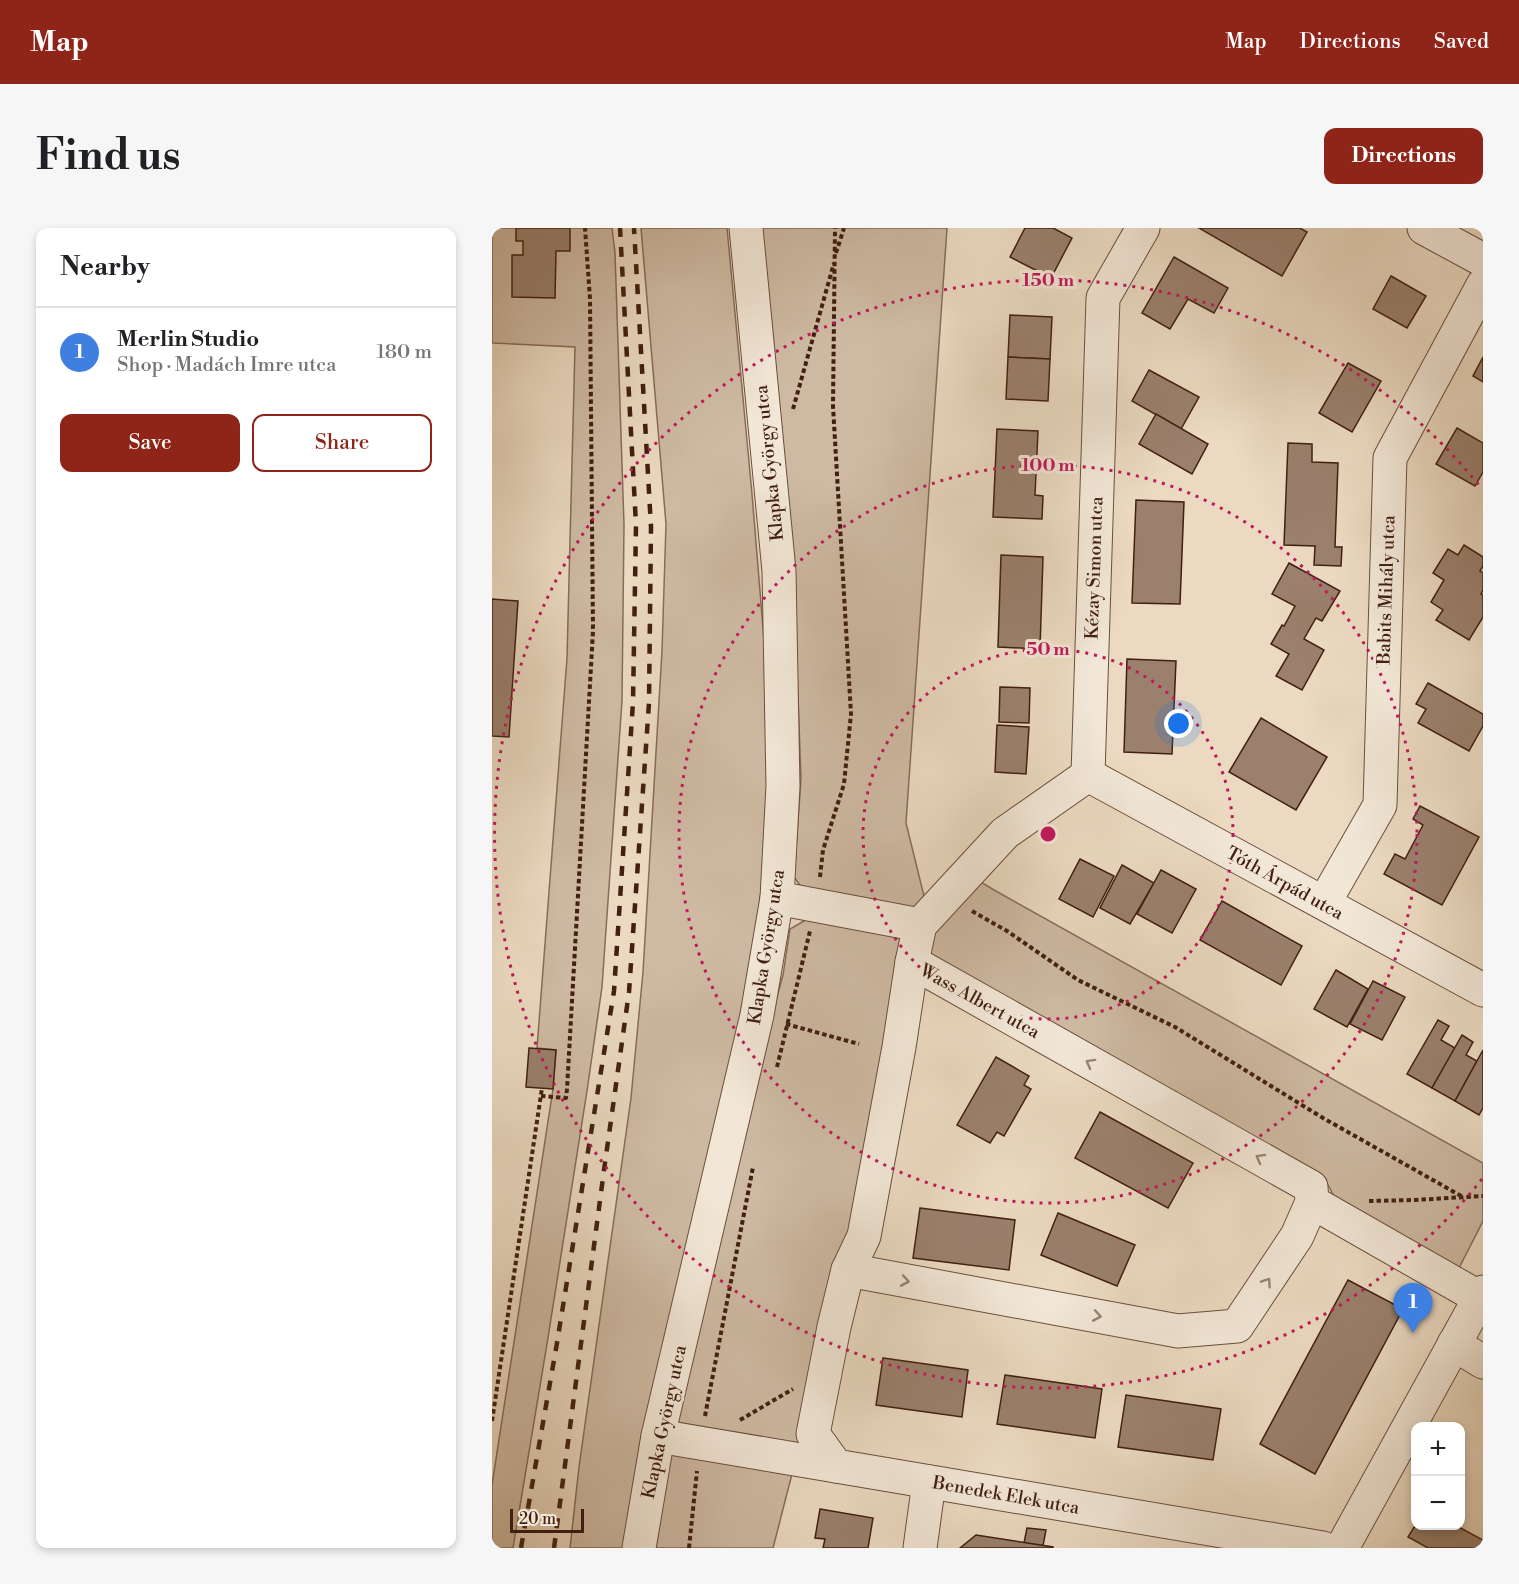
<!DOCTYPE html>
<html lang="en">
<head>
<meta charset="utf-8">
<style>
	body { margin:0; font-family:"Libre Bodoni",serif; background:#f6f6f6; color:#202124 }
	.controls { position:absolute; right:18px; bottom:18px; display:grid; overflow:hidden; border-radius:12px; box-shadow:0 3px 9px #0003 }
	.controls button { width:54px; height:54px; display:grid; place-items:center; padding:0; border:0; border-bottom:2px solid #e0e0e0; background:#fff; color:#202124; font:30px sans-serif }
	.scale { position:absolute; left:18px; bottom:15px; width:74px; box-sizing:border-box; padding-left:6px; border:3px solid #421f11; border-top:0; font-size:16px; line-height:21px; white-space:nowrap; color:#421f11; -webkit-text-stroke:4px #f2e7d7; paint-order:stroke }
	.you { position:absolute; left:687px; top:496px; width:21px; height:21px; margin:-15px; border:4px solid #fff; border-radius:50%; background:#1a73e8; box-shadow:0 0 0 9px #1a73e833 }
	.badge { display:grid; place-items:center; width:39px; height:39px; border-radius:50%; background:#8f2418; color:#fff; font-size:20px; font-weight:700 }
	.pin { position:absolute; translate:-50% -50px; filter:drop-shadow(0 2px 3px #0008) }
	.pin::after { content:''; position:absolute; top:32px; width:21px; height:18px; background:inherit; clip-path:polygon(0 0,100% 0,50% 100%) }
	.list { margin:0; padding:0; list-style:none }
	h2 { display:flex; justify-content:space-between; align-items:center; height:78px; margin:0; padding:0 24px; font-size:26px }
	h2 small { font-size:20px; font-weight:400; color:#757577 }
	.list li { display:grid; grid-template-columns:39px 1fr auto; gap:18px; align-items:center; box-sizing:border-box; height:90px; padding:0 24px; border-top:2px solid #e0e0e0 }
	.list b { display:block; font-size:22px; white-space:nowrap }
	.list p { margin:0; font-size:20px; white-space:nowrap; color:#757577 }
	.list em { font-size:20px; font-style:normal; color:#757577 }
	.actions { display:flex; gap:12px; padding:18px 24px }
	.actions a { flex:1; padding:14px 0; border:2px solid #8f2418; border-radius:12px; text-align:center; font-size:21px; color:#8f2418 }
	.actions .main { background:#8f2418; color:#fff }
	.map { position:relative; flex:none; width:991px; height:1320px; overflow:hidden; border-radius:12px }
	header { display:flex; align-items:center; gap:36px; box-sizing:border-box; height:84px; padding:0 30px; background:#8f2418; color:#fff }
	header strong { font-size:28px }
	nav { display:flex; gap:33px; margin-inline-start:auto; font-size:21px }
	.intro { display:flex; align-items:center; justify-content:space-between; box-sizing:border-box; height:144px; padding:0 36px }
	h1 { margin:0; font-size:42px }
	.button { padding:15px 27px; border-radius:12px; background:#8f2418; color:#fff; font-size:21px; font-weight:700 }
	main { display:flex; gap:36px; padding:0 36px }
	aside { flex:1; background:#fff; border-radius:12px; box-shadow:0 3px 9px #0003 }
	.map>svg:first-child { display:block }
</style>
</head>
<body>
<header>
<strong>Map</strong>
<nav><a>Map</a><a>Directions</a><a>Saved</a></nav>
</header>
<div class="intro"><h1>Find us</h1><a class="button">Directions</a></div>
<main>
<aside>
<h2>Nearby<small></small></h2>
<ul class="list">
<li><span class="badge" style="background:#3f7fe0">1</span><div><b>Merlin Studio</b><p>Shop · Madách Imre utca</p></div><em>180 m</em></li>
</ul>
<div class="actions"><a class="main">Save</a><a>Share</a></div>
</aside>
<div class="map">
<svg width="991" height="1320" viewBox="0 0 991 1320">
	<rect width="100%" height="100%" fill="#ebdac1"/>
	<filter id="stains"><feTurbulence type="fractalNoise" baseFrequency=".00333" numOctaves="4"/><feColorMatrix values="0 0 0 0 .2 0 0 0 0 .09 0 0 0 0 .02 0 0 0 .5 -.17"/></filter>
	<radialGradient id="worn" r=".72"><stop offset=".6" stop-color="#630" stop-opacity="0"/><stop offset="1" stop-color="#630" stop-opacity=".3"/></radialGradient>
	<g fill="#cebaa3" stroke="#886c5a" stroke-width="1.5">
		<path d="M 0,0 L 120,0 L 123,25 L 132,297 L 130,473 L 110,759 L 95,863 L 55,1116 L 21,1320 L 0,1320 L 0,1257 L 61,861 L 64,822 L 45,820 L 75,430 L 83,119 L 0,115 Z"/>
		<path d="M 149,0 L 235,0 L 260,266 L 284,558 L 253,777 L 134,1320 L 78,1320 L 87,1239 L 139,870 L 151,744 L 170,423 L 174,296 Z"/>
		<path d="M 269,0 L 455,0 L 414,595 L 432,668 L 489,654 L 502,662 L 991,935 L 991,993 L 966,1042 L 845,974 L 832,949 L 412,722 L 375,933 L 300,1246 L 281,1320 L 164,1320 L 179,1222 L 249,902 L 291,747 L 298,701 L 312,693 L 315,667 L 302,649 L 309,551 L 301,331 L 290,204 Z"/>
	</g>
	<g fill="#9a806d" stroke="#421f11" stroke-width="1.5">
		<path d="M 24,0 L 78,0 L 78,23 L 64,23 L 63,70 L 20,69 L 20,27 L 31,27 L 31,13 L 24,13 Z"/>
		<path d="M 533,0 L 561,0 L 580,10 L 559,50 L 518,29 Z"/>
		<path d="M 707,0 L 808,0 L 815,4 L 790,48 Z"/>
		<path d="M 682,29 L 736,60 L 722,85 L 696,71 L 678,101 L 650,85 Z"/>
		<path d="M 899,48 L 934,68 L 915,100 L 881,81 Z"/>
		<path d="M 518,87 L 560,89 L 558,131 L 516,129 Z"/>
		<path d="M 516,129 L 558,131 L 556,173 L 514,171 Z"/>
		<path d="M 991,129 L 991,154 L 981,148 Z"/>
		<path d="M 856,135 L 889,153 L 860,204 L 827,185 Z"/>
		<path d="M 657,142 L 707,169 L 689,201 L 640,173 Z"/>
		<path d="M 664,186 L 716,216 L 700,246 L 647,216 Z"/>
		<path d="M 965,200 L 991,215 L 991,244 L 983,258 L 944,236 Z"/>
		<path d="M 505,201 L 546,203 L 543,267 L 551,268 L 550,291 L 501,289 Z"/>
		<path d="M 796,215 L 820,216 L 820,234 L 846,235 L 843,319 L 850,319 L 849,338 L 822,337 L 823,318 L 792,317 Z"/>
		<path d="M 644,272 L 692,274 L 688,376 L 640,375 Z"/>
		<path d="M 972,317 L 991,329 L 991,338 L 988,343 L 991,345 L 991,362 L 989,366 L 991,367 L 991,389 L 977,412 L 944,392 L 951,382 L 939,374 L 952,352 L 941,345 L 956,321 L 966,327 Z"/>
		<path d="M 509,327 L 551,329 L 548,421 L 506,419 Z"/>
		<path d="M 797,335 L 848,363 L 830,393 L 824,390 L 812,411 L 832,422 L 810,462 L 784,448 L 797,426 L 779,416 L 790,397 L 792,398 L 803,378 L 780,366 Z"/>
		<path d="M 0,371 L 26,373 L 17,509 L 0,508 Z"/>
		<path d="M 635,431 L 684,433 L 680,526 L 632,524 Z"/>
		<path d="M 936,455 L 991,486 L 991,498 L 977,523 L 926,495 L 934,481 L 924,476 Z"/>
		<path d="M 508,459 L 538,460 L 537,495 L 507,494 Z"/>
		<path d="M 769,490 L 835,529 L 804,582 L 737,544 Z"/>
		<path d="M 505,497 L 537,499 L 534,546 L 503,544 Z"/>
		<path d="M 928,578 L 987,609 L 950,677 L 892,646 L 903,626 L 913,631 L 931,597 L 921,591 Z"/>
		<path d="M 588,631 L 622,648 L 601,689 L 567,671 Z"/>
		<path d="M 630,637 L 662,655 L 638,696 L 608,680 Z"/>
		<path d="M 669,642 L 704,661 L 680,705 L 645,686 Z"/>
		<path d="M 730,673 L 810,718 L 789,757 L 708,712 Z"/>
		<path d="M 844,742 L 876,761 L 855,799 L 822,781 Z"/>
		<path d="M 881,753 L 913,769 L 890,812 L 858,796 Z"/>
		<path d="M 946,792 L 957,798 L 949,812 L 963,820 L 940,860 L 915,846 Z"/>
		<path d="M 970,807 L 981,814 L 974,827 L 985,833 L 963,873 L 940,860 Z"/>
		<path d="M 37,820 L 64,822 L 61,861 L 34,859 Z"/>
		<path d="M 991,822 L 991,880 L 987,887 L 963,873 Z"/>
		<path d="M 504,829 L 537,848 L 532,857 L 539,861 L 512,908 L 505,904 L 498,915 L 465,897 Z"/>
		<path d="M 608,884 L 701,935 L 676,980 L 583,930 Z"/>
		<path d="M 428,980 L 523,992 L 517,1042 L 421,1030 Z"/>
		<path d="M 566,985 L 643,1017 L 625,1058 L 549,1027 Z"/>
		<path d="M 856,1052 L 911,1081 L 823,1246 L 768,1216 Z"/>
		<path d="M 391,1130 L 476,1142 L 470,1189 L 384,1177 Z"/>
		<path d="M 513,1147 L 610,1161 L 603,1210 L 505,1196 Z"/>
		<path d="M 634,1167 L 729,1181 L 721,1232 L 626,1219 Z"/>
		<path d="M 328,1281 L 381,1290 L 376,1320 L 331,1320 L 333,1311 L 323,1310 Z"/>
		<path d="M 924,1296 L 924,1298 L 965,1298 L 991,1312 L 991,1320 L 936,1320 L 916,1309 Z"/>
		<path d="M 535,1300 L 554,1302 L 551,1318 L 532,1315 Z"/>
		<path d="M 484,1307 L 561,1319 L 561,1320 L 468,1320 Z"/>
	</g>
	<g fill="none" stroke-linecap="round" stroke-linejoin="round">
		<g stroke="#6c4e3d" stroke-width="35">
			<g id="minor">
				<path d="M 932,0 L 991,32"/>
				<path d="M 596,547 L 513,605 L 428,697 L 420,734 L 407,819 L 372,1008 L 356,1042 L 342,1099 L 321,1206 L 344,1238 L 831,1320"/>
				<path d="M 596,547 L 611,70 L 651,0"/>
				<path d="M 596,547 L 991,762"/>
				<path d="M 285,670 L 428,697"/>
				<path d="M 832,675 L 888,577 L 898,230 L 991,57"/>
				<path d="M 820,974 L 988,1070"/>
				<path d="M 356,1042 L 686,1103 L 745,1098 L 805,1008 L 820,974 L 819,959 L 420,734"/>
				<path d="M 962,1116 L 991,1134"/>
				<path d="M 166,1208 L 344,1238"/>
				<path d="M 147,1320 L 166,1208 L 265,787 L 285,670 L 291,558 L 287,343 L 254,0"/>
				<path d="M 428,1320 L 437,1254"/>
				<path d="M 850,1320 L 991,1064"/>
			</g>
		</g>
		<g stroke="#421f11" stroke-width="4" stroke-dasharray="4.5 3" stroke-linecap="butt">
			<path d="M 344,25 L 352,0"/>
			<path d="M 301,181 L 342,35"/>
			<path d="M 328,649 L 331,622 L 352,556 L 359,486 L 341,178 L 343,0"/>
			<path d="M 480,683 L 515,703 L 586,752 L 683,799 L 831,890 L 971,969"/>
			<path d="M 294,796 L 367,816"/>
			<path d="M 285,839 L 318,703"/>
			<path d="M 49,868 L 74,870 L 75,861 L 101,403 L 98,71 L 93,0"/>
			<path d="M 877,973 L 923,972 L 991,968"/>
			<path d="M 213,1188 L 261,939"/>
			<path d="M 248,1192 L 301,1161"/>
			<path d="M 0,1193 L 50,860"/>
			<path d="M 197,1320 L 205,1243"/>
		</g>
		<use href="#minor" stroke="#f2e7d7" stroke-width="33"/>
		<g stroke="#421f11" stroke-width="4.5" stroke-dasharray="10 10" stroke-linecap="butt">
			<path d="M 29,1320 L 65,1115 L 122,763 L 141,474 L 144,297 L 128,0"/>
			<path d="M 62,1320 L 112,942 L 137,764 L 157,475 L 159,299 L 142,0"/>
		</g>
	</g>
	<defs><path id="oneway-chevron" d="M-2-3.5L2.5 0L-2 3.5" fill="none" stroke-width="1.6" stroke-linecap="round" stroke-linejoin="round" transform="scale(1.5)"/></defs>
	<g stroke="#9a8374">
		<use href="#oneway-chevron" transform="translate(598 835) rotate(-151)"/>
		<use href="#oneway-chevron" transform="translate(768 930) rotate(-151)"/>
		<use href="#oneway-chevron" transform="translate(413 1053) rotate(10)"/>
		<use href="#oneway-chevron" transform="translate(775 1054) rotate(-56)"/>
		<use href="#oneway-chevron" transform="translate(605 1088) rotate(10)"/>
	</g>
	<g fill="none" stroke="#c2185b" stroke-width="3" stroke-dasharray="3 6">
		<circle cx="556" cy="606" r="185"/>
		<circle cx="556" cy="606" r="369"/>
		<path d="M990 951A554 554 0 1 1 990 261"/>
	</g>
	<g text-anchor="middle" stroke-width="6" stroke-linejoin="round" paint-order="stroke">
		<g font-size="18" fill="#421f11" stroke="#f2e7d7">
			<text transform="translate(277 235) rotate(-96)" y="6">Klapka György utca</text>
			<text transform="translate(602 340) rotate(-88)" y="6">Kézay Simon utca</text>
			<text transform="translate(894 362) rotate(-88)" y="6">Babits Mihály utca</text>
			<text transform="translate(793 655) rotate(29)" y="6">Tóth Árpád utca</text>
			<text transform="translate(274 719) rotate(-81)" y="6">Klapka György utca</text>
			<text transform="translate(488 773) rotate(29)" y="6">Wass Albert utca</text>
			<text transform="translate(172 1194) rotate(-78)" y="6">Klapka György utca</text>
			<text transform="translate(514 1267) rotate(10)" y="6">Benedek Elek utca</text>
		</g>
	</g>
	<circle cx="556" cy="606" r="9" fill="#c2185b" stroke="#f2e7d7" stroke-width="3"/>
	<g font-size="18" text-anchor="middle" font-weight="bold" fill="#c2185b" stroke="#f2e7d7" stroke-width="6" stroke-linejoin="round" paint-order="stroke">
		<text x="556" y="58">150 m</text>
		<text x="556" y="243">100 m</text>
		<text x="556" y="427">50 m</text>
	</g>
	<rect width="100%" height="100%" filter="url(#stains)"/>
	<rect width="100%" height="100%" fill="url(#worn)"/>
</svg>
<div class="controls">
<button>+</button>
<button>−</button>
</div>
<div class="scale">20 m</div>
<div class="you"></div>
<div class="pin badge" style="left:921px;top:1105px;background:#3f7fe0">1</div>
</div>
</main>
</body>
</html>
